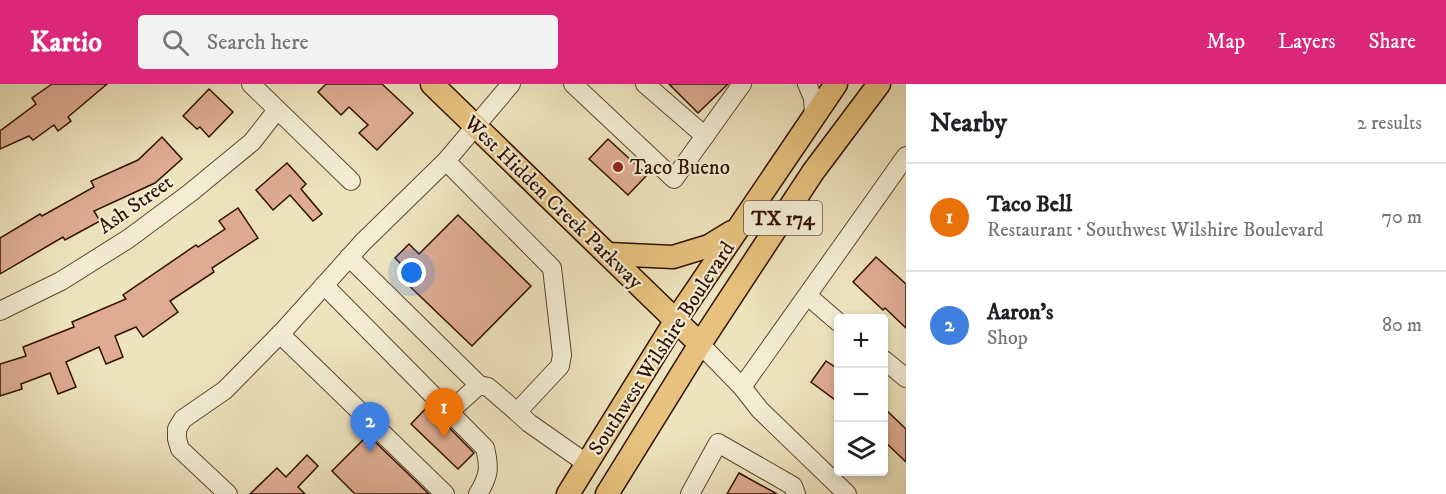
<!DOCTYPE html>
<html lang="en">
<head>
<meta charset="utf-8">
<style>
	body { margin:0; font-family:"IM FELL DW Pica",serif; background:#f2f2f2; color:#202124 }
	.controls { position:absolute; right:18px; bottom:18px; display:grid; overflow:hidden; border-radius:6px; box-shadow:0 3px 9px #0003 }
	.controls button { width:54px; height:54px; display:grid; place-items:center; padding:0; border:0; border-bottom:2px solid #e0e0e0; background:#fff; color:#202124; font:30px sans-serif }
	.you { position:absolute; left:412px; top:189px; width:21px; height:21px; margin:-15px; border:4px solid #fff; border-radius:50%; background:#1a73e8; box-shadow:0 0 0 9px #1a73e833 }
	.badge { display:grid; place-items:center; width:39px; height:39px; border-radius:50%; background:#db2777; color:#fff; font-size:20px; font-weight:700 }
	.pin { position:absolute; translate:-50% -50px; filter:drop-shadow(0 2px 3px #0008) }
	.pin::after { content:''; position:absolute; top:32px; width:21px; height:18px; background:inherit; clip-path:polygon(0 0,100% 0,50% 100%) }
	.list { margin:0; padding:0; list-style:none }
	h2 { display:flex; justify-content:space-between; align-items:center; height:78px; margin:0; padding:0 24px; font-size:26px }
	h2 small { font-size:20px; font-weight:400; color:#757577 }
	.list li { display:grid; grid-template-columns:39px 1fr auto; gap:18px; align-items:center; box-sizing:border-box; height:108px; padding:0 24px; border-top:2px solid #e0e0e0 }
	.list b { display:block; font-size:22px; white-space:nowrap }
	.list p { margin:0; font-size:20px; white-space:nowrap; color:#757577 }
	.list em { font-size:20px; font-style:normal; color:#757577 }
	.icon { flex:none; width:33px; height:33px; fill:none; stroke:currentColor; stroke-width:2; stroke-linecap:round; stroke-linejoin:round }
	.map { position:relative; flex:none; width:906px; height:410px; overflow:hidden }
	header { display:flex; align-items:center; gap:36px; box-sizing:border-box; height:84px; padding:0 30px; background:#db2777; color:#fff }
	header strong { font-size:28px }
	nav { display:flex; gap:33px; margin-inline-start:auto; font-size:21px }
	.search { width:420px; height:54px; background:#f2f2f2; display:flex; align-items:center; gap:15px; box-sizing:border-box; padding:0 21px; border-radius:6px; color:#757577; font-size:22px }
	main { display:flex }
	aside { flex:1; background:#fff }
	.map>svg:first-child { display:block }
</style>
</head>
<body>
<header>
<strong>Kartio</strong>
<div class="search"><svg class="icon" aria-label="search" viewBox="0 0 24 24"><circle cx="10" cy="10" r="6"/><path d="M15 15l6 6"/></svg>Search here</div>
<nav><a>Map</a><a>Layers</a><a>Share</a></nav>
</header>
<main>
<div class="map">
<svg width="906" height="410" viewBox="0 0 906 410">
	<rect width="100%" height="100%" fill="#ede3bd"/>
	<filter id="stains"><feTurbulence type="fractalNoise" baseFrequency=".00333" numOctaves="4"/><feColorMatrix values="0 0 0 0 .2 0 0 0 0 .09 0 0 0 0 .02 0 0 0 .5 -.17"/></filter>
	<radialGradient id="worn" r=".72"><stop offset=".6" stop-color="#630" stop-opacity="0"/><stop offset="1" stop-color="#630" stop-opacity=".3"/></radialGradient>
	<g fill="#dfac93" stroke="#301001" stroke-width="1.5">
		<path d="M 52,0 L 107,0 L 68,33 L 71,37 L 58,47 L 54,41 L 33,56 L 29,52 L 0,65 L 0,47 L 36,20 L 32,14 Z"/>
		<path d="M 326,0 L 382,0 L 413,29 L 377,66 L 359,49 L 368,41 L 349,23 L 341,31 L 318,8 Z"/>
		<path d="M 669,0 L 728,0 L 698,29 Z"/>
		<path d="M 209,5 L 233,28 L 209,53 L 200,43 L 197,45 L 183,32 Z"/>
		<path d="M 162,53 L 182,75 L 155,99 L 94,127 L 100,137 L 65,156 L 63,153 L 0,190 L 0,154 L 40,130 L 42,132 L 94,103 L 91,97 L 138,76 Z"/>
		<path d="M 608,55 L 647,91 L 628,111 L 589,75 Z"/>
		<path d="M 287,79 L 306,100 L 301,105 L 322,130 L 313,137 L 290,111 L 273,126 L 256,106 Z"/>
		<path d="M 238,124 L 258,154 L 212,184 L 214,188 L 170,217 L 178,228 L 143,253 L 136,243 L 115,252 L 123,273 L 106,280 L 99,263 L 66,278 L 76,303 L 58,310 L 50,289 L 21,300 L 22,305 L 0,312 L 0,280 L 26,272 L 23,263 L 74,243 L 72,238 L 126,215 L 123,211 L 196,161 L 198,163 L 225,145 L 219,137 Z"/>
		<path d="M 458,131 L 531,202 L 472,262 L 398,191 L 405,184 L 395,174 L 409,160 L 419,170 Z"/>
		<path d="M 876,173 L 906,200 L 906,244 L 885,224 L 883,226 L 853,198 Z"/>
		<path d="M 826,277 L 838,285 L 838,318 L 811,298 Z"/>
		<path d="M 428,322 L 474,369 L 458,385 L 411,340 Z"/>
		<path d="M 884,324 L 906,345 L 906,378 L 884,357 Z"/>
		<path d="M 368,351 L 429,410 L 355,410 L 332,387 Z"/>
		<path d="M 307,371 L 318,382 L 298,403 L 305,410 L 250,410 L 277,384 L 286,393 Z"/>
		<path d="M 739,389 L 777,410 L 727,410 Z"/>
	</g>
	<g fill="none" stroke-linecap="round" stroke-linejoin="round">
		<g stroke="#5f4530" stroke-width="20">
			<g id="minor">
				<path d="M 251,0 L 351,97"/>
				<path d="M 511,0 L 446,77 L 552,184 L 562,271 L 560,282 L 517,328 L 529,339 L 586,379"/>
				<path d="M 573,0 L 674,95 L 742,0"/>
				<path d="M 645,0 L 705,52"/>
				<path d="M 807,0 L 813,14 L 814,32"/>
				<path d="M 349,173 L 479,301"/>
				<path d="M 324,201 L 485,364 C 490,384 489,392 478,410"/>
				<path d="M 808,212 L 838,238"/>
				<path d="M 0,227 L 61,197 L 128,155 L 190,109 L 252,58 L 277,26"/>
				<path d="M 280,250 L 445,410"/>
				<path d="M 700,260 L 742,303 L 760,326 L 847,410"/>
				<path d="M 884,276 L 906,294"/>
				<path d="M 742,303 L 906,72"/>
				<path d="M 450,327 L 479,301 L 488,303 L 517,328"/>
				<path d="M 228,410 L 180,365 L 177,355 L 177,345 L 183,335 L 225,306 L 284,246 L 363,158 L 446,77"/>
				<path d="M 690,410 L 718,359 L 793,402 L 796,410"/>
			</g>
		</g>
		<g stroke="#301001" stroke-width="25">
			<g id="major">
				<path d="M 432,0 L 700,260"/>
				<path d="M 608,170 L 673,173 L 709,162 L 732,148"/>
				<path d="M 568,410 L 676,236 L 836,0"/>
				<path d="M 607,410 L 700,260 L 813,88 L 879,0"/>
			</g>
		</g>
		<use href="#minor" stroke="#f3edd4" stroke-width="18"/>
		<use href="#major" stroke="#e6c27e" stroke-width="22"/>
	</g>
	<circle fill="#8f2418" stroke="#f3edd4" stroke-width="2" cx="618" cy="83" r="6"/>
	<g text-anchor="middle" stroke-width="4.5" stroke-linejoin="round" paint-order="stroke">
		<rect fill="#f3edd4" stroke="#6a5240" stroke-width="1.5" x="744" y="117" width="78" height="34" rx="4.5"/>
		<g font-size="20" font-weight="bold" fill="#301001">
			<text x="783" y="141">TX 174</text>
		</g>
		<g font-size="21" fill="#301001" stroke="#f3edd4" text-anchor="start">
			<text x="630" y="90">Taco Bueno</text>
		</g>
		<g font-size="21" fill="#301001" stroke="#f3edd4">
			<text transform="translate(554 118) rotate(44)" y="7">West Hidden Creek Parkway</text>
			<text transform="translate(135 120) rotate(-35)" y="7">Ash Street</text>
			<text transform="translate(661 264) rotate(-57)" y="7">Southwest Wilshire Boulevard</text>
		</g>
	</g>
	<rect width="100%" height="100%" filter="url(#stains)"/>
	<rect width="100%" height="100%" fill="url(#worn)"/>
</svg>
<div class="controls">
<button>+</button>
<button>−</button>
<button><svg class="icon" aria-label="layers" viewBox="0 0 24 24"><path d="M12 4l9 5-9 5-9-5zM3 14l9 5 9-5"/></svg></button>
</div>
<div class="you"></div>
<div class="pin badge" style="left:444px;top:354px;background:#e8710a">1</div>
<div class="pin badge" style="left:370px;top:368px;background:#3f7fe0">2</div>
</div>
<aside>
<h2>Nearby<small>2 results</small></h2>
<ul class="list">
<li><span class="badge" style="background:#e8710a">1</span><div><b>Taco Bell</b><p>Restaurant · Southwest Wilshire Boulevard</p></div><em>70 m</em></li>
<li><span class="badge" style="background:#3f7fe0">2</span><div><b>Aaron's</b><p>Shop</p></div><em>80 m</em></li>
</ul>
</aside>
</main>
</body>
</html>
